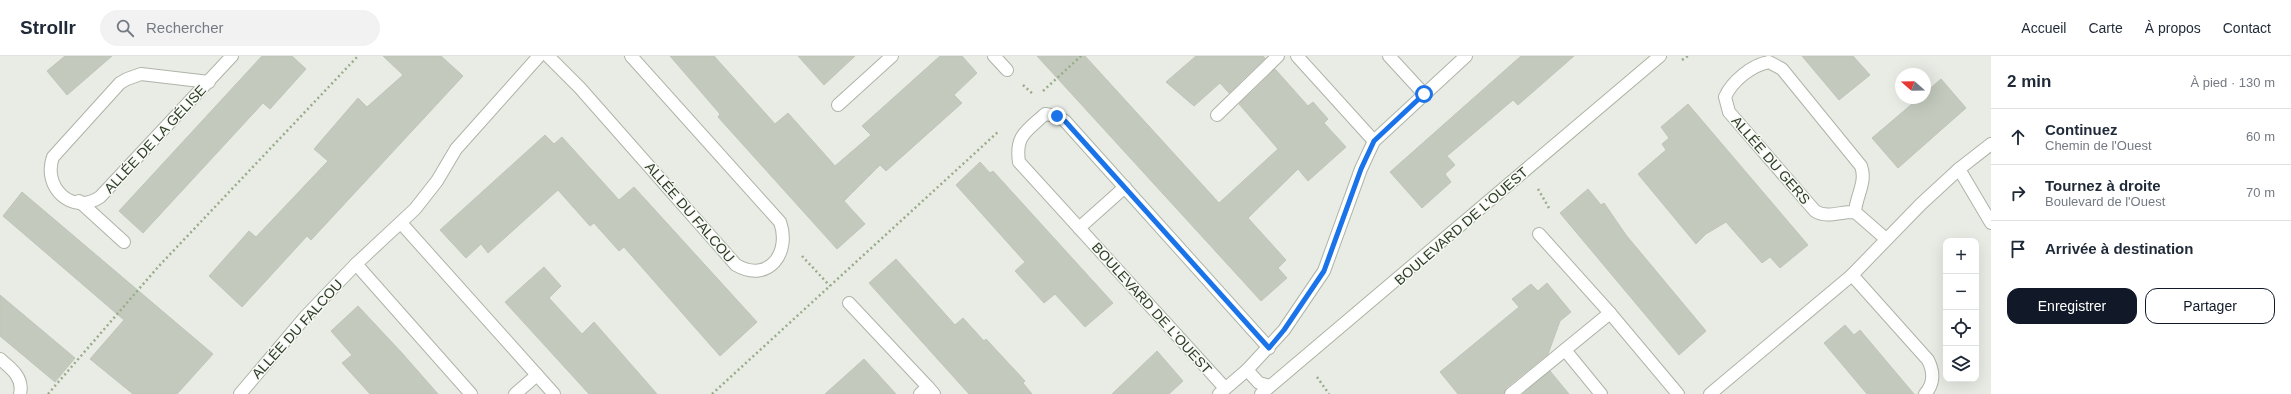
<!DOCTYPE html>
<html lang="fr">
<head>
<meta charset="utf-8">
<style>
	body { margin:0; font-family:Helvetica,sans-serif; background:#f2f2f3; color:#1f2937 }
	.controls { position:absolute; right:12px; bottom:12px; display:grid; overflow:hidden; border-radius:8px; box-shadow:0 4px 16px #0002 }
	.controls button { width:36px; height:36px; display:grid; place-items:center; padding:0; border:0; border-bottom:1px solid #e0e1e3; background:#fff; color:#1f2937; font:20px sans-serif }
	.compass { position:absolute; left:1895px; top:12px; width:36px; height:36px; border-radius:50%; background:#fff; box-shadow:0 4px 16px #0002; rotate:290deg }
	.stop { position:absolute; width:12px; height:12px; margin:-9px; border:3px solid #1a73e8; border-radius:50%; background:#fff }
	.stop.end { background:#1a73e8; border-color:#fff; box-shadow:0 1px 4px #0008 }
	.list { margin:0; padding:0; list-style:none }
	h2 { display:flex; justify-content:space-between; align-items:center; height:52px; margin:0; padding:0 16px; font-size:17px }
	h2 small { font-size:13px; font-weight:400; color:#747a83 }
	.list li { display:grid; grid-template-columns:26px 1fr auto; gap:12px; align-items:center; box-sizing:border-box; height:56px; padding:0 16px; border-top:1px solid #e0e1e3 }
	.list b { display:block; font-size:15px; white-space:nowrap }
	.list p { margin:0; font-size:13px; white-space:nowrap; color:#747a83 }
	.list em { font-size:13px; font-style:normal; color:#747a83 }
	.actions { display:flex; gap:8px; padding:12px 16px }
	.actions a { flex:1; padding:9px 0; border:1px solid #111827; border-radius:12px; text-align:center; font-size:14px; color:#111827 }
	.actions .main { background:#111827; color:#fff }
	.icon { flex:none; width:22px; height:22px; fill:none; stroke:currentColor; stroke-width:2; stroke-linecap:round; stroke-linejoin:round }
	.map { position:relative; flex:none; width:1991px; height:338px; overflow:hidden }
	header { display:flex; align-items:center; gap:24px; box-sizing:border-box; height:56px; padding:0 20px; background:#fff; border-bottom:1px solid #e0e1e3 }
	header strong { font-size:19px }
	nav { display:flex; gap:22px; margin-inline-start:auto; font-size:14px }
	.search { width:280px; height:36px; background:#f2f2f3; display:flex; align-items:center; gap:10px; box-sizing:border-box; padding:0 14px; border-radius:22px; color:#747a83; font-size:15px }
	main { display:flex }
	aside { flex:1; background:#fff }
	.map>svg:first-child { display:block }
</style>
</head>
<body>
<header>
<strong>Strollr</strong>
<div class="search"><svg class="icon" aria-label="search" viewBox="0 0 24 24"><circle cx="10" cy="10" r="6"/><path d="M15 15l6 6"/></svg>Rechercher</div>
<nav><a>Accueil</a><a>Carte</a><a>À propos</a><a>Contact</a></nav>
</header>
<main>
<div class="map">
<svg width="1991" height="338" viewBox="0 0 1991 338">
	<rect width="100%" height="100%" fill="#e9ece5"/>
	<g fill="#c3cabd" stroke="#bfc5b8">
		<path d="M 65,0 L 112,0 L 67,39 L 47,15 Z"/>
		<path d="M 262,0 L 292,0 L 306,13 L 270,53 L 263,47 L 143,177 L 119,155 Z"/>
		<path d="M 383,0 L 441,0 L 463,20 L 311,184 L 307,180 L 242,251 L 209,220 L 249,175 L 256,181 L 328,105 L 314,93 L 358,42 L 367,51 L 403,19 Z"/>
		<path d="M 670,0 L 714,0 L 775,68 L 788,57 L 835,110 L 871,79 L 862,70 L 940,0 L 962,0 L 977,17 L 954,39 L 962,47 L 886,115 L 880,109 L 844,145 L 865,168 L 837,193 L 718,61 L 720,58 Z"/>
		<path d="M 798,0 L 855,0 L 824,29 Z"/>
		<path d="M 1037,0 L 1085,0 L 1219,147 L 1278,93 L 1239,48 L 1275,13 L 1308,50 L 1313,46 L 1328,63 L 1324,67 L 1346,91 L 1308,125 L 1298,113 L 1248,162 L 1286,204 L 1278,212 L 1287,222 L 1261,245 Z"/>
		<path d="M 1196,0 L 1263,0 L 1265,2 L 1229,37 L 1220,27 L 1194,50 L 1166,26 Z"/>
		<path d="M 1521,0 L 1574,0 L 1518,49 L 1513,44 L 1447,100 L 1455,109 L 1445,118 L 1451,126 L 1422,152 L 1390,116 Z"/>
		<path d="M 1802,0 L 1853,0 L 1870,19 L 1839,44 Z"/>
		<path d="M 1941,23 L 1966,52 L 1898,112 L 1872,82 L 1919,42 L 1925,42 L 1925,37 Z"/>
		<path d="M 1688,48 L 1808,189 L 1780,212 L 1770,201 L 1762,207 L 1726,166 L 1706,178 L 1696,188 L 1638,118 L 1666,94 L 1662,88 L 1669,82 L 1661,71 Z"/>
		<path d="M 545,79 L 554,88 L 562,81 L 619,144 L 634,131 L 757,266 L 720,300 L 624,191 L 619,195 L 594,167 L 590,170 L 558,134 L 488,197 L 481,188 L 466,202 L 440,174 Z"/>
		<path d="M 980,106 L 990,117 L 993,115 L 1113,247 L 1085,271 L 1055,238 L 1044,247 L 1015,215 L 1025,206 L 956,129 Z"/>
		<path d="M 1588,133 L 1601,149 L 1604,147 L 1626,179 L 1706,275 L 1679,299 L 1560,157 Z"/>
		<path d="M 22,136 L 213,298 L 177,338 L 133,338 L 90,303 L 124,264 L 3,160 Z"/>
		<path d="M 896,203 L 955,269 L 963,262 L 984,285 L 986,283 L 1025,325 L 1023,327 L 1032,338 L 969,338 L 869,227 Z"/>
		<path d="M 544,211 L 561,230 L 549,242 L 582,278 L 594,266 L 657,338 L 589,338 L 505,246 Z"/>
		<path d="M 1547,227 L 1571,256 L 1560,265 L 1548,298 L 1506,332 L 1504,338 L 1458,338 L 1440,316 L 1519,251 L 1512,243 L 1531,228 L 1538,235 Z"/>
		<path d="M 0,239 L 75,302 L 55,326 L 0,280 Z"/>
		<path d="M 358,250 L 402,297 L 438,338 L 370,338 L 342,307 L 352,299 L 331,275 Z"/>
		<path d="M 1845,269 L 1854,279 L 1860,274 L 1914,338 L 1867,338 L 1824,287 Z"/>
		<path d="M 1157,295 L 1183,325 L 1169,338 L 1112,338 Z"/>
		<path d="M 864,303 L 896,338 L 825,338 Z"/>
		<path d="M 1550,315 L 1569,338 L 1523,338 Z"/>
	</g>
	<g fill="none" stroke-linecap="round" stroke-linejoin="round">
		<g stroke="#adb4a8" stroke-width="14">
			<g id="lane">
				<path d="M 1855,156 C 1841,155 1827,163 1815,155 L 1729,56 L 1725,41 C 1732,25 1752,9 1769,6 L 1782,13 L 1861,110 C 1867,126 1856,140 1855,156 L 1886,183"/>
				<path d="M 1539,178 L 1610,257 L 1678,338"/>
				<path d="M 1852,219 L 1928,304 C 1934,316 1934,328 1925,338"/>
				<path d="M 1565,294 L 1601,338"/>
				<path d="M 1511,338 L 1610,257"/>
			</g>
		</g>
		<g stroke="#adb4a8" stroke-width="14">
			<g id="street">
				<path d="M 548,0 L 580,32 L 736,209 C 769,228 791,196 780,166 L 631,0"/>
				<path d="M 994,0 L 1007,14"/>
				<path d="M 1297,0 L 1374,85"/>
				<path d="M 1389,0 L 1424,38"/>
				<path d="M 209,26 L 141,18 L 127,23 L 120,27 L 53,101 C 42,131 72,160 100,141 L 232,0"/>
				<path d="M 838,49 L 892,0"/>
				<path d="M 1217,59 L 1278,0"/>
				<path d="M 1959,113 L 1991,167"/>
				<path d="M 79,145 L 124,186"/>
				<path d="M 401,167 L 537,319 L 515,338"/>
				<path d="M 1079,172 L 1125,131"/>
				<path d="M 356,208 L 471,338"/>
				<path d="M 849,247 L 928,331"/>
				<path d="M 0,303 C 11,312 24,322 20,338"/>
				<path d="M 1247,314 L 1259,327 L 1270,330"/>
				<path d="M 537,319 L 554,338"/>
				<path d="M 1225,332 L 1019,106 C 1015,79 1027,75 1045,58 L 1057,60 L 1065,65 L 1269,292"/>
				<path d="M 240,338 L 306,260 L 356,208 L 415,153 L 437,125 L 456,93 L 539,0"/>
				<path d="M 920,338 L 928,331 L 934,338"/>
				<path d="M 1219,338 L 1247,314 L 1284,274 L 1324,215 L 1361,113 L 1374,85 L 1466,0"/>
				<path d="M 1710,338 L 1852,219 L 1921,148 L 1959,113 L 1991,88"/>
			</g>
		</g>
		<g stroke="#aab4a1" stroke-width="14">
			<path id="secondary" d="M 1261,338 L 1660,0"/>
		</g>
		<g stroke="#98ac89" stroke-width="2.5" stroke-dasharray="2 3" stroke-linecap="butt">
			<path d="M 1682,4 L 1688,0"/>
			<path d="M 1023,29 L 1034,39"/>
			<path d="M 1043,35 L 1081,0"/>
			<path d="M 1538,133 L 1549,152"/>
			<path d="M 802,200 L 830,230"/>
			<path d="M 1317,321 L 1329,338"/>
			<path d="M 48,338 L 158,211 L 358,0"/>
			<path d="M 712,338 L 999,75"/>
		</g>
		<use href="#lane" stroke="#fff" stroke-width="12"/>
		<use href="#street" stroke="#fff" stroke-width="12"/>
		<use href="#secondary" stroke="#fff" stroke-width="12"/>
	</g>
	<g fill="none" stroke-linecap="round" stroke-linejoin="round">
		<path stroke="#1a73e8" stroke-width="5" d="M 1057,60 L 1065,65 L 1269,292 L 1284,274 L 1324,215 L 1361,113 L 1374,85 L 1424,38"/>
	</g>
	<g text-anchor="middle" stroke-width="3" stroke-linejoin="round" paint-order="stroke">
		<g font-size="14" fill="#2e3c26" stroke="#f7f9f5">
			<text transform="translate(155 83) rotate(-47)" y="5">ALLÉE DE LA GÉLISE</text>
			<text transform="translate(1771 104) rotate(49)" y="5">ALLÉE DU GERS</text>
			<text transform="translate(690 156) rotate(49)" y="5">ALLÉE DU FALCOU</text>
			<text transform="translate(1461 170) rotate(-41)" y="5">BOULEVARD DE L'OUEST</text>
			<text transform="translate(1152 252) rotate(48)" y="5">BOULEVARD DE L'OUEST</text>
			<text transform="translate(297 273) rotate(-48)" y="5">ALLÉE DU FALCOU</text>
		</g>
	</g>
</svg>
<div class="controls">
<button>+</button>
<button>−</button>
<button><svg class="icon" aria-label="locate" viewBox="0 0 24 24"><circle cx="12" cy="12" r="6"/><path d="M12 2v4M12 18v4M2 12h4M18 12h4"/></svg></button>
<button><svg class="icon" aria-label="layers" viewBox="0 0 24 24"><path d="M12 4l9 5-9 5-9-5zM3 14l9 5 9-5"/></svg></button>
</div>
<svg class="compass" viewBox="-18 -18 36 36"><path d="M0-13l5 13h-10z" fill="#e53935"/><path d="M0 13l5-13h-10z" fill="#747a83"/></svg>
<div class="stop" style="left:1424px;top:38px"></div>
<div class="stop end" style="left:1057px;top:60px"></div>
</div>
<aside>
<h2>2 min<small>À pied · 130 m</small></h2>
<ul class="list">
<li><svg class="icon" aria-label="ahead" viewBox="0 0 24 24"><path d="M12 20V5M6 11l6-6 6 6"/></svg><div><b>Continuez</b><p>Chemin de l'Ouest</p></div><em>60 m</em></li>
<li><svg class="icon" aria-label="right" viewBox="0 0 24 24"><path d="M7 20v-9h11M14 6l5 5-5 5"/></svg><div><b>Tournez à droite</b><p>Boulevard de l'Ouest</p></div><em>70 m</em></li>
<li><svg class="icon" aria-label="arrive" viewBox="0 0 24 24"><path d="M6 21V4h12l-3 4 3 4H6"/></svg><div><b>Arrivée à destination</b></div></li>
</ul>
<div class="actions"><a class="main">Enregistrer</a><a>Partager</a></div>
</aside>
</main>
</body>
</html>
